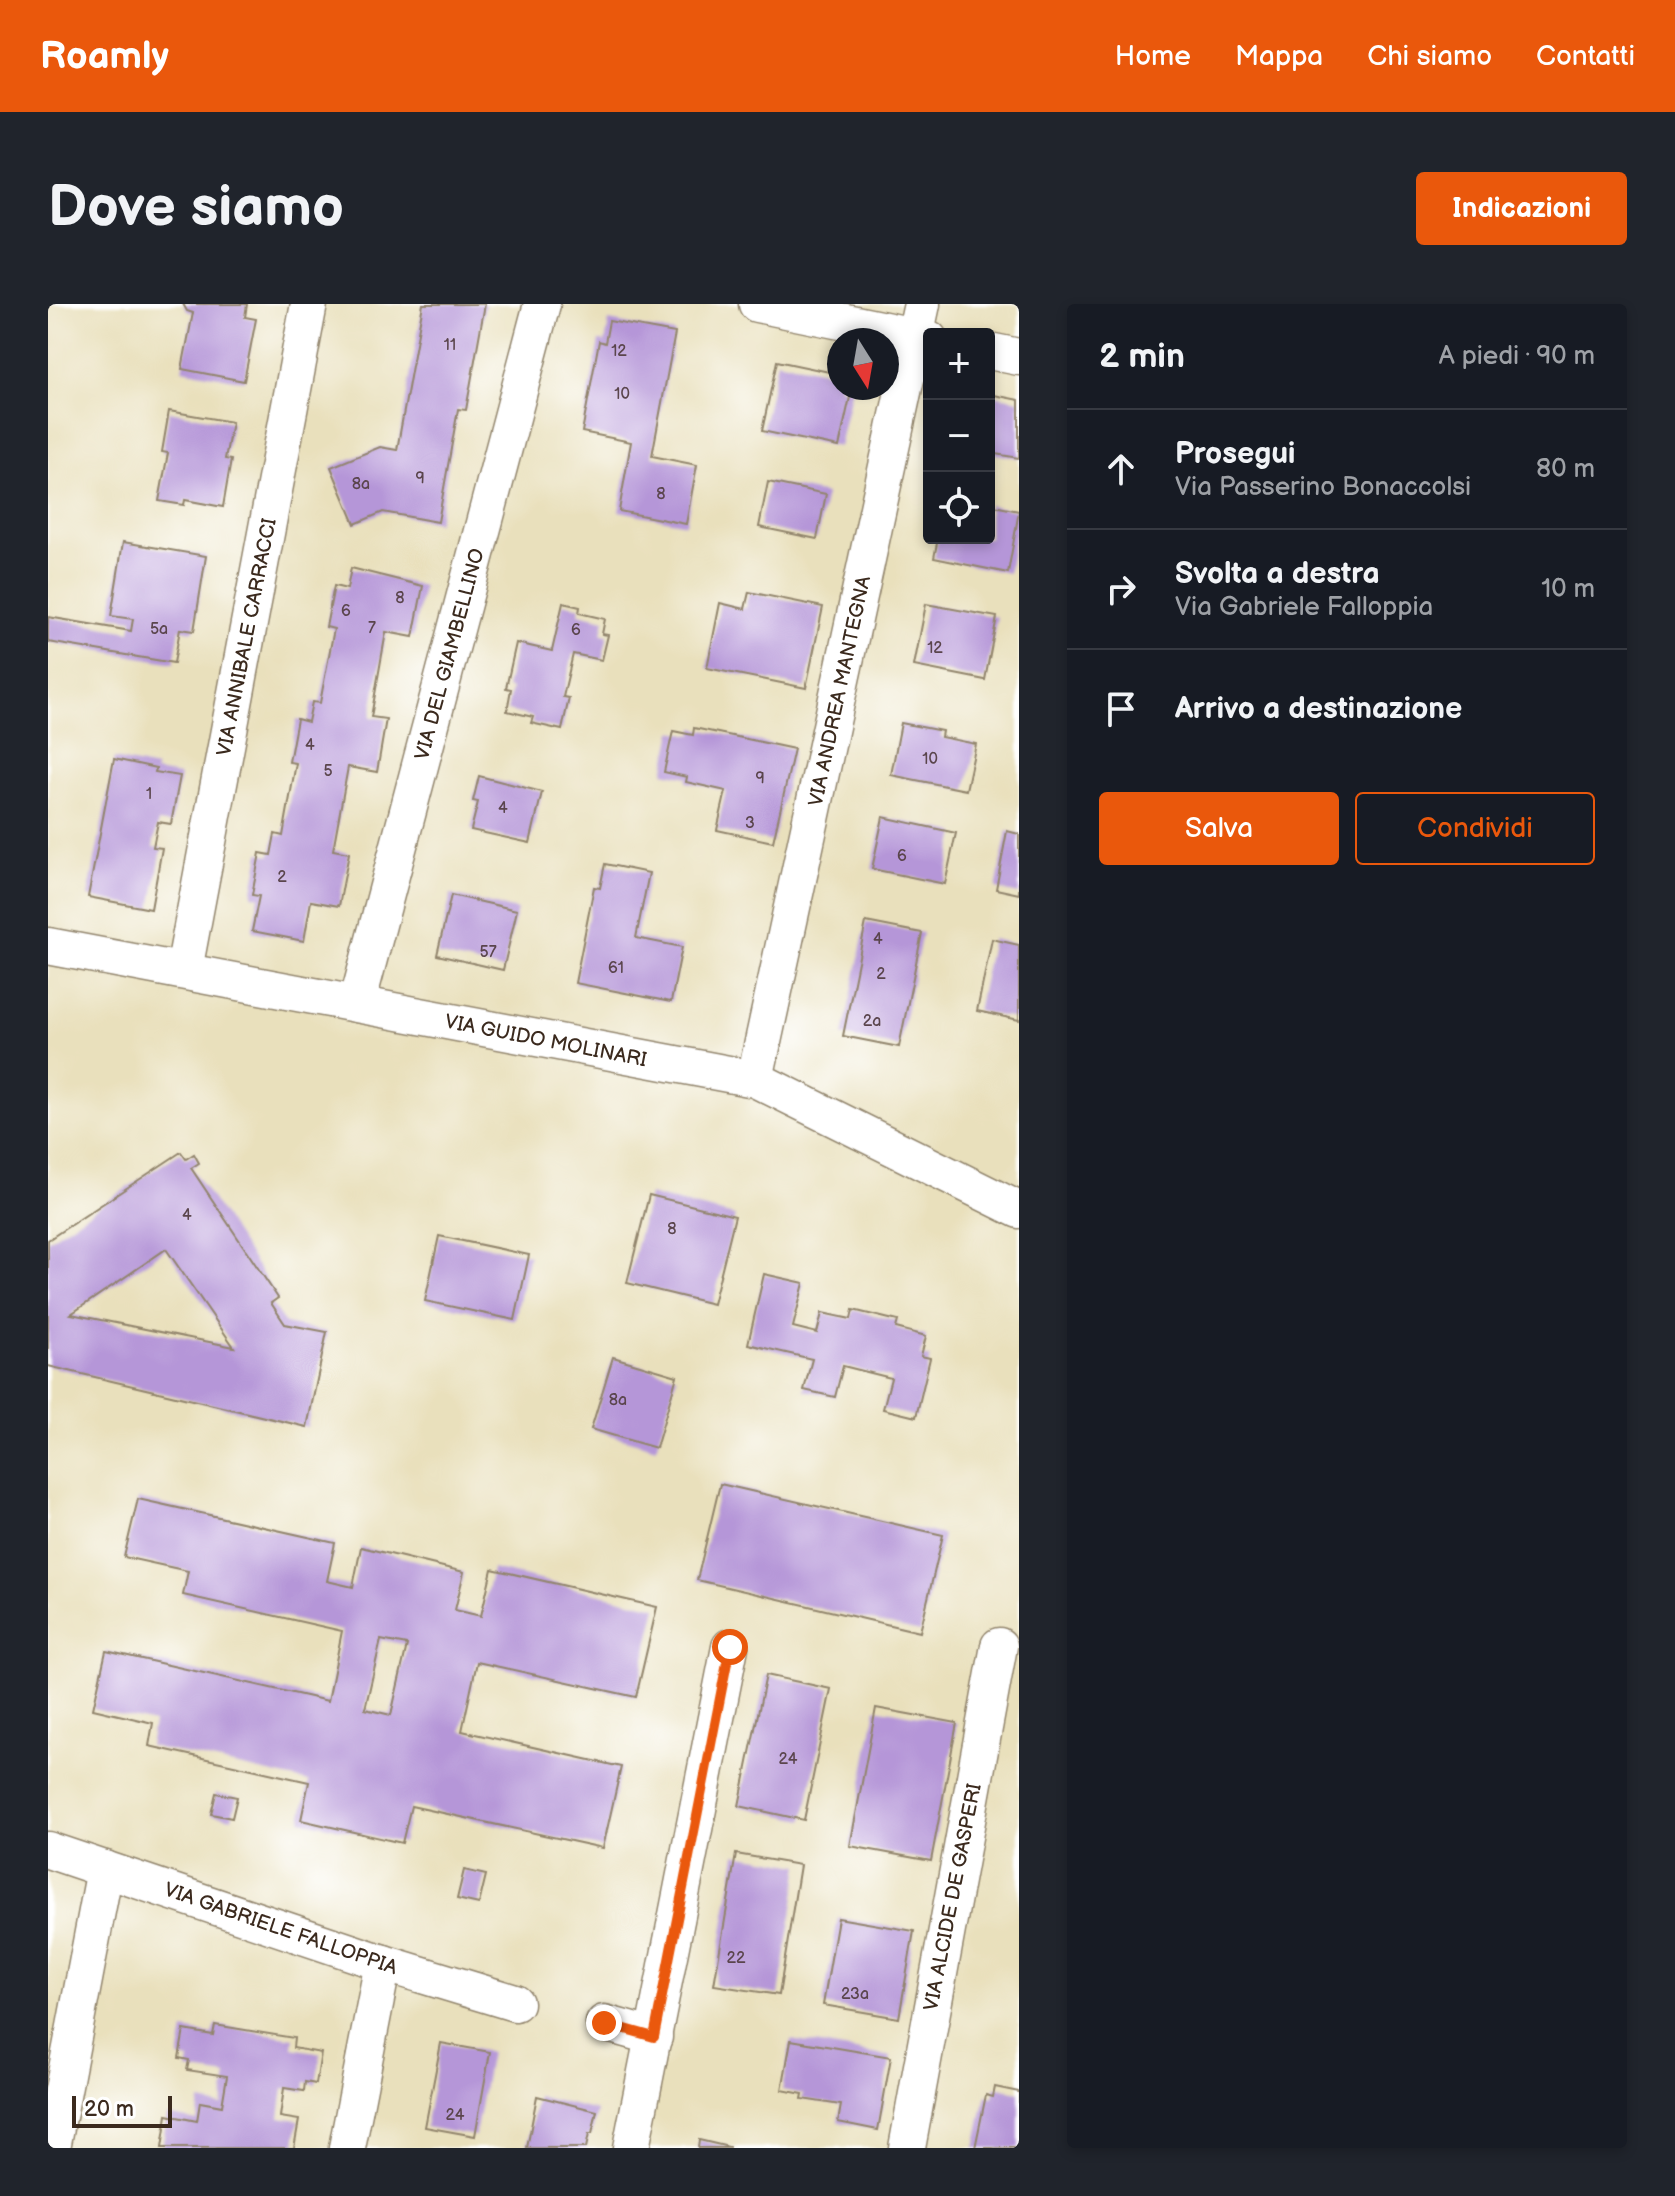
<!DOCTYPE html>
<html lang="it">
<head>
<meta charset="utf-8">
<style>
	body { margin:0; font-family:"Balsamiq Sans",sans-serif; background:#20242c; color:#f1f3f6 }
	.controls { position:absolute; right:24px; top:24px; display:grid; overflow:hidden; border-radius:8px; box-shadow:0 4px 12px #0003 }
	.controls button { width:72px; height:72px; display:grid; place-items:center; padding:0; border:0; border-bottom:2px solid #363941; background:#171b24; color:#f1f3f6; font:40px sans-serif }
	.compass { position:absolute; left:779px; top:24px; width:72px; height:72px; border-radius:50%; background:#171b24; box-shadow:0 4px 12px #0003; rotate:169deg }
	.scale { position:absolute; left:24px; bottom:20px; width:100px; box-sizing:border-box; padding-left:8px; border:4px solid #3b2a1e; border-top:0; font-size:22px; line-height:28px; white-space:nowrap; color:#3b2a1e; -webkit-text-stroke:6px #fff; paint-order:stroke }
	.stop { position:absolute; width:24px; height:24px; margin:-18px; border:6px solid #ea580c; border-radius:50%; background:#fff }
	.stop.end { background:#ea580c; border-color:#fff; box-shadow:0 2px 8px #0008 }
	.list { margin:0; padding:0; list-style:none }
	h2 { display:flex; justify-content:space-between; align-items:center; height:104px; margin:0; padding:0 32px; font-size:34px }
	h2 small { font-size:26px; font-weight:400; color:#9ea1a6 }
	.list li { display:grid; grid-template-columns:52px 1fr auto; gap:24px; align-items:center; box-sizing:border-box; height:120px; padding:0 32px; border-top:2px solid #363941 }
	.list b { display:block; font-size:30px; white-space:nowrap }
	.list p { margin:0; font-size:26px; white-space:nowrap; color:#9ea1a6 }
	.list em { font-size:26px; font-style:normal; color:#9ea1a6 }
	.actions { display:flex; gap:16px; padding:24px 32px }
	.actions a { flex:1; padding:18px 0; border:2px solid #ea580c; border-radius:8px; text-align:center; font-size:28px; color:#ea580c }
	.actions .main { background:#ea580c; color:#fff }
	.icon { flex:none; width:44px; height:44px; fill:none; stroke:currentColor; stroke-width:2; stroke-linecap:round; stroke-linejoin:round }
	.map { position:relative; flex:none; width:971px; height:1844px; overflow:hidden; border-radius:8px }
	header { display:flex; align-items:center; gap:48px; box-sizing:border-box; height:112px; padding:0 40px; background:#ea580c; color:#fff }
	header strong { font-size:38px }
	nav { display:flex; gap:44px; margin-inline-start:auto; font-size:28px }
	.intro { display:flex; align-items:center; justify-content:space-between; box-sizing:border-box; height:192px; padding:0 48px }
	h1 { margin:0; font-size:56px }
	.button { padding:20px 36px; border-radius:8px; background:#ea580c; color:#fff; font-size:28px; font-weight:700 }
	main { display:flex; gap:48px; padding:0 48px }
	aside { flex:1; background:#171b24; border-radius:8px; box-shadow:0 4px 12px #0003 }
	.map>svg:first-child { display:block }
</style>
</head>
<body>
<header>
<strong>Roamly</strong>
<nav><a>Home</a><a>Mappa</a><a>Chi siamo</a><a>Contatti</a></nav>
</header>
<div class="intro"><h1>Dove siamo</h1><a class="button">Indicazioni</a></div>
<main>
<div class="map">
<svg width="971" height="1844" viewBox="0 0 971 1844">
	<rect width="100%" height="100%" fill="#fff"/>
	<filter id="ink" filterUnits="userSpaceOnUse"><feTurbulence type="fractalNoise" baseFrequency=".0125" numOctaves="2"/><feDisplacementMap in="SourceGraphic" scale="16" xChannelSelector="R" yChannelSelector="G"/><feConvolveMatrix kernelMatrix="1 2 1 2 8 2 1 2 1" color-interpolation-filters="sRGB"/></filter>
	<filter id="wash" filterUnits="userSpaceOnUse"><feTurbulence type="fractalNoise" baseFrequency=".006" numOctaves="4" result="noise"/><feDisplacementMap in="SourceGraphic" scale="32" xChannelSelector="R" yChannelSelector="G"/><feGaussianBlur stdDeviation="1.8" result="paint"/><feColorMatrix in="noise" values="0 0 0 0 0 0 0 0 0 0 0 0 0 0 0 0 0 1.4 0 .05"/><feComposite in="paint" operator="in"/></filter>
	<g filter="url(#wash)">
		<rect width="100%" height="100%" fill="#e9e0bc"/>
		<g id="blocks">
			<g fill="#b596d8" fill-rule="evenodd">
				<path d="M 135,0 L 199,0 L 197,13 L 208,15 L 196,77 L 134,65 L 145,9 L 139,7 Z"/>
				<path d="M 375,0 L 437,0 L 418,106 L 410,105 L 390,218 L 335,208 L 307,220 L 283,163 L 332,143 L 349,146 Z"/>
				<path d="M 561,17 L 627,29 L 604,152 L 649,161 L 638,220 L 571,207 L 583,138 L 534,128 L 551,37 L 557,39 Z"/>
				<path d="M 729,57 L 791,70 L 791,84 L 804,84 L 791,143 L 714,127 Z"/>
				<path d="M 941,90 L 971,96 L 971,154 L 941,149 Z"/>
				<path d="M 121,107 L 184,118 L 177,155 L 183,156 L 175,203 L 137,196 L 136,201 L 111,197 L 120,149 L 114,148 Z"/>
				<path d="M 720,178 L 778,190 L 769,235 L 711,223 Z"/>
				<path d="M 941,201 L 971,207 L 960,269 L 886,254 L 890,234 L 941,234 Z"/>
				<path d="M 75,238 L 158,252 L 146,327 L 132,325 L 126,359 L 0,338 L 0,313 L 83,327 L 85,315 L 63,312 Z"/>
				<path d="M 303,264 L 375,282 L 365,333 L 338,328 L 323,413 L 338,415 L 329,468 L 300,463 L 285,546 L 301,549 L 291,602 L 263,597 L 256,637 L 204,627 L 211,592 L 204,591 L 212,549 L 223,551 L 227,530 L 235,532 L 248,459 L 241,458 L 249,415 L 260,418 L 264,398 L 272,399 L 286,325 L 278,323 L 286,282 L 299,285 Z"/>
				<path d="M 701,288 L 775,303 L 758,384 L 659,364 L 672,299 L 697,305 Z"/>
				<path d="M 515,299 L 532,303 L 531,309 L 557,315 L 554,330 L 560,331 L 554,356 L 525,350 L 515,393 L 521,394 L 514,426 L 483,419 L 485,413 L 459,407 L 463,385 L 458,384 L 468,339 L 504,347 Z"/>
				<path d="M 878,300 L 949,313 L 937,376 L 866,362 Z"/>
				<path d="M 853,419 L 894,427 L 893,433 L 928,440 L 918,486 L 843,471 Z"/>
				<path d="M 646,424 L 746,445 L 725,538 L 669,526 L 678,487 L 638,478 L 639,473 L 616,468 L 625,427 L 645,431 Z"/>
				<path d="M 66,455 L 108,464 L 107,468 L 132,472 L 123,520 L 110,518 L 105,543 L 114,544 L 103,605 L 40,593 Z"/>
				<path d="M 431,472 L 494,488 L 482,539 L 423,526 L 430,498 L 425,497 Z"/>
				<path d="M 835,513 L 908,529 L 897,580 L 824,565 Z"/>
				<path d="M 959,527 L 971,530 L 971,590 L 948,585 Z"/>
				<path d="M 557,560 L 601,569 L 588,634 L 634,643 L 623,698 L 527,679 L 546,583 L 552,584 Z"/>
				<path d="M 403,591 L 469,606 L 455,666 L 389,651 Z"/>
				<path d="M 818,618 L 874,629 L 851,743 L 795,732 Z"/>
				<path d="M 944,635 L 971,641 L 971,716 L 929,707 Z"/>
				<path d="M 133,848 L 138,855 L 146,850 L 151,859 L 143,864 L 230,994 L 223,999 L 237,1020 L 279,1028 L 259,1123 L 0,1062 L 0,936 ZM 118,945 L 186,1043 L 23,1010 Z"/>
				<path d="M 601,891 L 687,912 L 665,1000 L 579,979 Z"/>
				<path d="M 391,932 L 481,951 L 467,1016 L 377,997 Z"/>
				<path d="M 716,970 L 756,979 L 745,1023 L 769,1029 L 774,1009 L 803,1015 L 805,1006 L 850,1017 L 848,1024 L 878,1032 L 873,1052 L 882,1054 L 868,1113 L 835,1105 L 843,1074 L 795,1062 L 787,1093 L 756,1086 L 764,1055 L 700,1040 Z"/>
				<path d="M 565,1053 L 629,1072 L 608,1144 L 543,1125 Z"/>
				<path d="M 672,1180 L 895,1231 L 872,1328 L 649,1276 Z"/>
				<path d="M 90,1195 L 287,1239 L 279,1277 L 305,1283 L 313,1243 L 416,1268 L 407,1306 L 433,1312 L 444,1265 L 609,1303 L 588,1393 L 429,1358 L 414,1427 L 573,1463 L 555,1544 L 363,1502 L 354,1539 L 253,1516 L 261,1478 L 101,1442 L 105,1419 L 45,1405 L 58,1347 L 280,1397 L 294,1327 L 135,1291 L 140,1267 L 76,1253 ZM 333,1336 L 359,1341 L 343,1411 L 317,1405 Z"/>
				<path d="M 718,1371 L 783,1385 L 756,1516 L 691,1502 Z"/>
				<path d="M 828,1404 L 909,1419 L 883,1557 L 802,1542 Z"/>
				<path d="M 168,1489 L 189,1493 L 184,1514 L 163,1510 Z"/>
				<path d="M 688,1550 L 752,1561 L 731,1691 L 666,1681 Z"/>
				<path d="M 416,1566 L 438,1571 L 431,1600 L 409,1595 Z"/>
				<path d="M 790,1614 L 866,1627 L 851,1714 L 775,1701 Z"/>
				<path d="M 167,1721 L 246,1734 L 245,1744 L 273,1749 L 268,1780 L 257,1778 L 256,1787 L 236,1784 L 232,1813 L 251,1816 L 246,1844 L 114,1844 L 119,1811 L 149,1817 L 152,1798 L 174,1802 L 179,1772 L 139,1766 L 141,1756 L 131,1754 L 136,1726 L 165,1731 Z"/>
				<path d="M 743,1736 L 843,1753 L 830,1826 L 790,1818 L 793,1801 L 754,1795 L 755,1790 L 734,1786 Z"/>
				<path d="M 393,1739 L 442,1748 L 427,1832 L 377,1823 Z"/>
				<path d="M 947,1783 L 971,1788 L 971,1844 L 927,1844 L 938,1791 L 945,1793 Z"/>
				<path d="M 489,1792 L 549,1807 L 544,1830 L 541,1830 L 538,1844 L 479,1844 Z"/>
				<path d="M 651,1836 L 681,1843 L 681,1844 L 650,1844 Z"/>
			</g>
		</g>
	</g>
	<g filter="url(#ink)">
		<use href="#blocks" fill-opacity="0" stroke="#92856d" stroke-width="2"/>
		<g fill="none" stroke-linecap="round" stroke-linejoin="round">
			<g stroke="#92856d" stroke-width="39">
				<g id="minor">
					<path d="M 709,0 L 881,35"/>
					<path d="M 941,47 L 971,53"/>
					<path d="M 0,642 L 707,775 L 971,906"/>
					<path d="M 136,666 L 261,0"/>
					<path d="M 309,700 L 494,0"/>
					<path d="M 707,775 L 874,0"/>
					<path d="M 0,1546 L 335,1659 L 467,1699"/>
					<path d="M 556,1719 L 606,1733"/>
					<path d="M 4,1844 L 57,1565"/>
					<path d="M 299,1844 L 335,1659"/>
					<path d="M 583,1844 L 682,1343"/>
					<path d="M 859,1844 L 951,1342"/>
				</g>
			</g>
			<use href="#minor" stroke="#fff" stroke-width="36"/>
		</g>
	</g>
	<g fill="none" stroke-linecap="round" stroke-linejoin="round" filter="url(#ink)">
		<path stroke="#ea580c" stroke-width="10" d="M 556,1719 L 606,1733 L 682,1343"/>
	</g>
	<g text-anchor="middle" stroke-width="6" stroke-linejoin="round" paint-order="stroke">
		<g font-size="16" fill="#5a454c">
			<text x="402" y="46">11</text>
			<text x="571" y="52">12</text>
			<text x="574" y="95">10</text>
			<text x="372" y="179">9</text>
			<text x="313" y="185">8a</text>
			<text x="613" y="195">8</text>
			<text x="352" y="299">8</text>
			<text x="298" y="312">6</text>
			<text x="324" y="329">7</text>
			<text x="111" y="330">5a</text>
			<text x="528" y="331">6</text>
			<text x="887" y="349">12</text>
			<text x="262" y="446">4</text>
			<text x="882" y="460">10</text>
			<text x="280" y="472">5</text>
			<text x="712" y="479">9</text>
			<text x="101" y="495">1</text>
			<text x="455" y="509">4</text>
			<text x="702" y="524">3</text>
			<text x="854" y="557">6</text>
			<text x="234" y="578">2</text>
			<text x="830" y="640">4</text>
			<text x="440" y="653">57</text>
			<text x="568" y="669">61</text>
			<text x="833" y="675">2</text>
			<text x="824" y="722">2a</text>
			<text x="139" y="916">4</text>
			<text x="624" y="930">8</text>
			<text x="570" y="1101">8a</text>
			<text x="740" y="1460">24</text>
			<text x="688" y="1659">22</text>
			<text x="807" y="1695">23a</text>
			<text x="407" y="1816">24</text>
		</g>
		<g font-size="20" fill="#3b2a1e" stroke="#fff">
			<text transform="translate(198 333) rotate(-79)" y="7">VIA ANNIBALE CARRACCI</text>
			<text transform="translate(401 350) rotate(-75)" y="7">VIA DEL GIAMBELLINO</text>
			<text transform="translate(791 387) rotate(-78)" y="7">VIA ANDREA MANTEGNA</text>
			<text transform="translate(498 736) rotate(11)" y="7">VIA GUIDO MOLINARI</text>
			<text transform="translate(904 1593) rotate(-79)" y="7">VIA ALCIDE DE GASPERI</text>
			<text transform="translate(233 1624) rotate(19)" y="7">VIA GABRIELE FALLOPPIA</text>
		</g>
	</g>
</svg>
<div class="controls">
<button>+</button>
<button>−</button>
<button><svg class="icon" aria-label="locate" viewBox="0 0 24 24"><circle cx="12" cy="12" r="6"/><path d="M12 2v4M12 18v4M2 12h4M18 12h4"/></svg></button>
</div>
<svg class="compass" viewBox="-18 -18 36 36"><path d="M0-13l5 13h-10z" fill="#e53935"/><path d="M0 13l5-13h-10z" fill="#9ea1a6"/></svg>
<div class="scale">20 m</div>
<div class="stop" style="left:682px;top:1343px"></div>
<div class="stop end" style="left:556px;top:1719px"></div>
</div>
<aside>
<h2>2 min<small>A piedi · 90 m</small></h2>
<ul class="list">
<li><svg class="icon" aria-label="ahead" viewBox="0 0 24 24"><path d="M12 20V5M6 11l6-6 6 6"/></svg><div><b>Prosegui</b><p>Via Passerino Bonaccolsi</p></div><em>80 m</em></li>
<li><svg class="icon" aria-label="right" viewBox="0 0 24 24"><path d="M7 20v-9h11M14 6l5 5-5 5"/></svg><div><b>Svolta a destra</b><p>Via Gabriele Falloppia</p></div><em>10 m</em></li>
<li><svg class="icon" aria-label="arrive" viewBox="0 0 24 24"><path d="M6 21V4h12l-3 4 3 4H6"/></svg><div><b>Arrivo a destinazione</b></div></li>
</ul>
<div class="actions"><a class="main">Salva</a><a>Condividi</a></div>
</aside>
</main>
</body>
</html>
